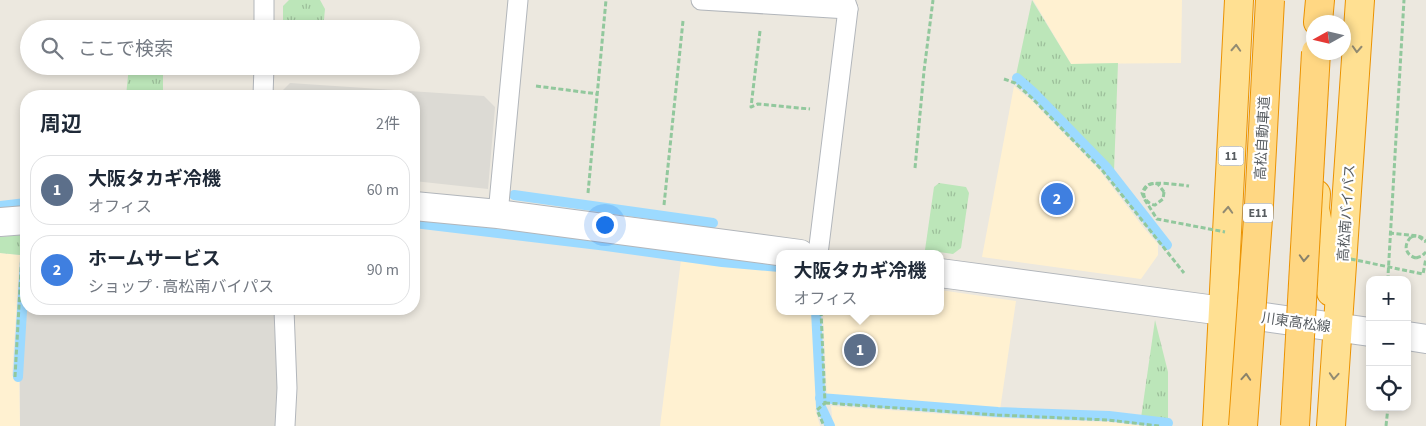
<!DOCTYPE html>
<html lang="ja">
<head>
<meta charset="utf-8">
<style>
	body { margin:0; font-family:"Source Sans 3","Noto Sans JP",sans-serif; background:#f2f2f3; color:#1f2937 }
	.controls { position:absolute; right:15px; bottom:15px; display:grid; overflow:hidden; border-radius:10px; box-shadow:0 2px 8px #0003 }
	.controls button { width:45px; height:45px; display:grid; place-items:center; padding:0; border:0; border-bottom:1px solid #e0e1e3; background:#fff; color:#1f2937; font:25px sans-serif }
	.compass { position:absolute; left:1306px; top:15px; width:45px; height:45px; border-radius:50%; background:#fff; box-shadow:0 2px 8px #0003; rotate:262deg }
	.you { position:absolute; left:604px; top:224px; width:18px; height:18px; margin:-12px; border:4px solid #fff; border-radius:50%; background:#1a73e8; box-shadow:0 0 0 8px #1a73e833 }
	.badge { display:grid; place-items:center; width:32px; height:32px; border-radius:50%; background:#f3201e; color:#fff; font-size:16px; font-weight:700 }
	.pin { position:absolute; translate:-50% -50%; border:2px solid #fff; box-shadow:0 1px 5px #0006 }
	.popup { position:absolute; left:776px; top:250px; width:168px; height:65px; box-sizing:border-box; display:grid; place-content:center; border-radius:10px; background:#fff; filter:drop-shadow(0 1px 4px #0005); font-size:16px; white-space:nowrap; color:#747a83 }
	.popup b { font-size:19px; color:#1f2937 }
	.popup::after { content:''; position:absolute; left:50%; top:100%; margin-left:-10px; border:10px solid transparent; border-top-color:#fff }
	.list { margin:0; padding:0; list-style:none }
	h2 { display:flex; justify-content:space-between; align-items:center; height:65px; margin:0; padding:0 20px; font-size:21px }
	h2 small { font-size:16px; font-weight:400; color:#747a83 }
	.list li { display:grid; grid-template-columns:32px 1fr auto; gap:15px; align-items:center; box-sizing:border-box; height:70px; margin:0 10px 10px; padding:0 10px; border:1px solid #e0e1e3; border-radius:20px }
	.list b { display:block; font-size:19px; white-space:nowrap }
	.list p { margin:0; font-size:16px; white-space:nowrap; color:#747a83 }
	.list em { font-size:16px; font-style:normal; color:#747a83 }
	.icon { flex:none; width:28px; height:28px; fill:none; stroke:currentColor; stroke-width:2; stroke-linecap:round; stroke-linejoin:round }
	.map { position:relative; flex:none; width:1426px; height:426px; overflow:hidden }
	.search { position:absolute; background:#fff; box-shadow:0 2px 8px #0003; left:20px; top:20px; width:400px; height:55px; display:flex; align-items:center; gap:12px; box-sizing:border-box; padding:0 18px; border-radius:28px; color:#747a83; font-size:19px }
	.panel { position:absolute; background:#fff; box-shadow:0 2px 8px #0003; left:20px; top:90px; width:400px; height:225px; border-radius:20px }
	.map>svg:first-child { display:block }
</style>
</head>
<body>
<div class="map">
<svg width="1426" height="426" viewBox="0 0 1426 426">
	<defs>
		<pattern id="grass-tufts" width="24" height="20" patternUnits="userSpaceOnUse" patternTransform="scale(1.25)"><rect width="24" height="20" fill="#bce6b9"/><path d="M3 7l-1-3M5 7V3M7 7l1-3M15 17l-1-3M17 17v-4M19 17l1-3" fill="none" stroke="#9cbe9a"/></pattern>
	</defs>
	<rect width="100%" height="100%" fill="#ece8df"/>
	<g fill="#fff1d1">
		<path d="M 1033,0 L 1182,0 L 1181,63 L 1071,64 Z"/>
		<path d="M 1014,86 L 1031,100 L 1100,171 L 1143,227 L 1158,244 L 1158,255 L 1141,279 L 982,257 Z"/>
		<path d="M 0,253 L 20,255 L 12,376 L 19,378 L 20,426 L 0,426 Z"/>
		<path d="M 681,260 L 780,270 L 780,311 L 812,311 L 818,408 L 815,409 L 820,426 L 660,426 Z"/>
		<path d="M 940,290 L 1016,301 L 1000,410 L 827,397 L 823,311 L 940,311 Z"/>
		<path d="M 831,406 L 999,418 L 1107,422 L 1143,426 L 833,426 Z"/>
	</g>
	<g fill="#dcdad4">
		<path d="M 290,83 L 484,96 L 495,107 L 488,189 L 414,181 L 414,96 L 283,96 L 283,90 Z"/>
		<path d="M 26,262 L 26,309 L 276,309 L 274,321 L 278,385 L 277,426 L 20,426 L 20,377 Z"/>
	</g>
	<g fill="url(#grass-tufts)">
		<path d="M 289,0 L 320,0 L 325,9 L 323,29 L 283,29 L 283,6 Z"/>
		<path d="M 1032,0 L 1071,64 L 1118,63 L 1114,172 L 1109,165 L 1037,92 L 1016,75 Z"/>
		<path d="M 129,66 L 163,66 L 163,96 L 126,96 Z"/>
		<path d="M 939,183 L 966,187 L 969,193 L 961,248 L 953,254 L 925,250 L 934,187 Z"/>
		<path d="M 21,235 L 20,255 L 0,253 L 0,237 Z"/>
		<path d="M 1155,320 L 1168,372 L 1168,421 L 1141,418 Z"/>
	</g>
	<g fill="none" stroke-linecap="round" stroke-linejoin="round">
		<g stroke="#9cdaff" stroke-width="10">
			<path d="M 1017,78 L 1033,92 L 1107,168 L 1167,245"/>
			<path d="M 514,195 L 713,223"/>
			<path d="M 0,206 L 26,203"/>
			<path d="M 414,223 L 599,245 L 722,262 L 780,267"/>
			<path d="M 816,311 L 821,407 L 830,426"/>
			<path d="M 18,377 L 26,245"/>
			<path d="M 820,398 L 998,412 L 1109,416 L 1168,423"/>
		</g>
		<g stroke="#b2b6bb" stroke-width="21">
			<g id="service">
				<path d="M 264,0 L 264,29"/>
				<path d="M 701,0 L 848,9"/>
				<path d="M 263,96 L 264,66"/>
				<path d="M 498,214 L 518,0"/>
				<path d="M 818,254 L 848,9 L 845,0"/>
				<path d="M 284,309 L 287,388 L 285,426"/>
			</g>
		</g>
		<g stroke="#b2b6bb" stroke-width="30">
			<g id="minor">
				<path d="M 414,206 L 498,214 L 800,254"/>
				<path d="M 0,222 L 26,220"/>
				<path d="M 940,273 L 1223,311"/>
			</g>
		</g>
		<g stroke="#b3b7bd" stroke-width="30">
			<g id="secondary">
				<path d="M 1228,312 L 1370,332"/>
				<path d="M 1407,336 L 1426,339"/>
			</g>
		</g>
		<g stroke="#eb9200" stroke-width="30">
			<g id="trunk">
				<path d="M 1316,194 L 1315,209 L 1331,292"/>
				<path d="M 1217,426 L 1239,0"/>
				<path d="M 1331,426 L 1360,0"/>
			</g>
		</g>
		<g stroke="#eb9200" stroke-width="30">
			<path id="motorway" d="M 1318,22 L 1320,0"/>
		</g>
		<g stroke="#92c89d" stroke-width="3" stroke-dasharray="5 2.5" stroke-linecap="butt">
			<path d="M 760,31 L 751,107 L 758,104 L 810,109"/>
			<path d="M 1004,79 L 1015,83 L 1032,98 L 1102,170 L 1184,273"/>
			<path d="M 536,86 L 598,94"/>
			<path d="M 915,168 L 924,71 L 933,0"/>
			<path d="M 1164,192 L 1163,199 L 1155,205 C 1146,204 1138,192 1149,185 C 1155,181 1181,185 1189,186"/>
			<path d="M 588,193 L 606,0"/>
			<path d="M 664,205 L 683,21"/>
			<path d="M 1389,233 L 1418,236 L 1426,242"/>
			<path d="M 1411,237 C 1403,245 1405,255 1416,258"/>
			<path d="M 1416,258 L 1422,256 L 1426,252"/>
			<path d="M 1390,280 L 1388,276 L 1404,0"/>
			<path d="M 821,311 L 825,403 L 817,410 L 824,426"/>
			<path d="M 15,377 L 22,253"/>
			<path d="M 825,403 L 998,415 L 1108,420 L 1159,426"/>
			<path d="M 1386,426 L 1388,407"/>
		</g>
		<use href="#service" stroke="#fff" stroke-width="19"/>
		<use href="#minor" stroke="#fff" stroke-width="28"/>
		<use href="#secondary" stroke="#fff" stroke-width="28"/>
		<use href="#trunk" stroke="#ffe092" stroke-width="28"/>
		<use href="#motorway" stroke="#ffd783" stroke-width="28"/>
		<g stroke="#eb9200" stroke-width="30" stroke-linecap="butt">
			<g id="motorway-bridge">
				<path d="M 1243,426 L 1259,205 L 1270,0"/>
				<path d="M 1295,426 L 1316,52"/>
			</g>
		</g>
		<g stroke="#92c89d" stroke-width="3" stroke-dasharray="5 2.5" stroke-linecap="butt">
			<path d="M 1164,192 L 1158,184 C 1150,182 1145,185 1142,193 L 1145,200 L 1157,219 L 1225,232"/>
			<path d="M 1411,237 C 1417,235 1422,236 1426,241"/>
			<path d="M 1336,256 L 1423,274 L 1426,258"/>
		</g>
		<use href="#motorway-bridge" stroke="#ffd783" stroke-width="28"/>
	</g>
	<defs><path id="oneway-chevron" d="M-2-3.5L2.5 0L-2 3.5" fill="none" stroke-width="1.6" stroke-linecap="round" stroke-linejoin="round" transform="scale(1.25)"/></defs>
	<g stroke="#928b72">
		<use href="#oneway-chevron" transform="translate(1236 48) rotate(-87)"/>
		<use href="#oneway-chevron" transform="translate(1357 49) rotate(93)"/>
		<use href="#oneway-chevron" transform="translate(1228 210) rotate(-87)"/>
		<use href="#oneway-chevron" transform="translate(1334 376) rotate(94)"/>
	</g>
	<g stroke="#8a826b">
		<use href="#oneway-chevron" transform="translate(1304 258) rotate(93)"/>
		<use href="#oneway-chevron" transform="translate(1246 377) rotate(-86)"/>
	</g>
	<g text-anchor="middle" stroke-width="4.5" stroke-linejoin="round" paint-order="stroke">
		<g fill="#fff" stroke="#8a8e90" stroke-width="1">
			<rect x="1218.5" y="146.5" width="25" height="19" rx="4"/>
			<rect x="1243" y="203.5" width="30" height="19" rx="4"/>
		</g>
		<g font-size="12" font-weight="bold" fill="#585d61">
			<text x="1231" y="160">11</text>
			<text x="1258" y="217">E11</text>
		</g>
		<g font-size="14" fill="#585d61" stroke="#fff">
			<text transform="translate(1262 138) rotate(-87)" y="5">高松自動車道</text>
			<text transform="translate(1346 213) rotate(-86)" y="5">高松南バイパス</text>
			<text transform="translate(1296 322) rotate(8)" y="5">川東高松線</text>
		</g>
	</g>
</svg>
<div class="controls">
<button>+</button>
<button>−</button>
<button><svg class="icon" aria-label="locate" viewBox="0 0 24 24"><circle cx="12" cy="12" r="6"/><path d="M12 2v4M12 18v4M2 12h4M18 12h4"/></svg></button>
</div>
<svg class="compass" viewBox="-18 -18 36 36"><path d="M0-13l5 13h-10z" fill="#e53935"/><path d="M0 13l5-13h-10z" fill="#747a83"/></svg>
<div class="you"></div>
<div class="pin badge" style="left:860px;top:350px;background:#5c6f8a">1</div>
<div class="popup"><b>大阪タカギ冷機</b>オフィス</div>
<div class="pin badge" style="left:1057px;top:199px;background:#3f7fe0">2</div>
<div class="search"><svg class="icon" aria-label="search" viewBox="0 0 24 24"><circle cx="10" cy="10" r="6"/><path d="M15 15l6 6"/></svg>ここで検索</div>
<section class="panel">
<h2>周辺<small>2件</small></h2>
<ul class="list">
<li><span class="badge" style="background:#5c6f8a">1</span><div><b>大阪タカギ冷機</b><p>オフィス</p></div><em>60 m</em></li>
<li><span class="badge" style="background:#3f7fe0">2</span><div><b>ホームサービス</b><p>ショップ · 高松南バイパス</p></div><em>90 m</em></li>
</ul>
</section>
</div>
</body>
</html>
